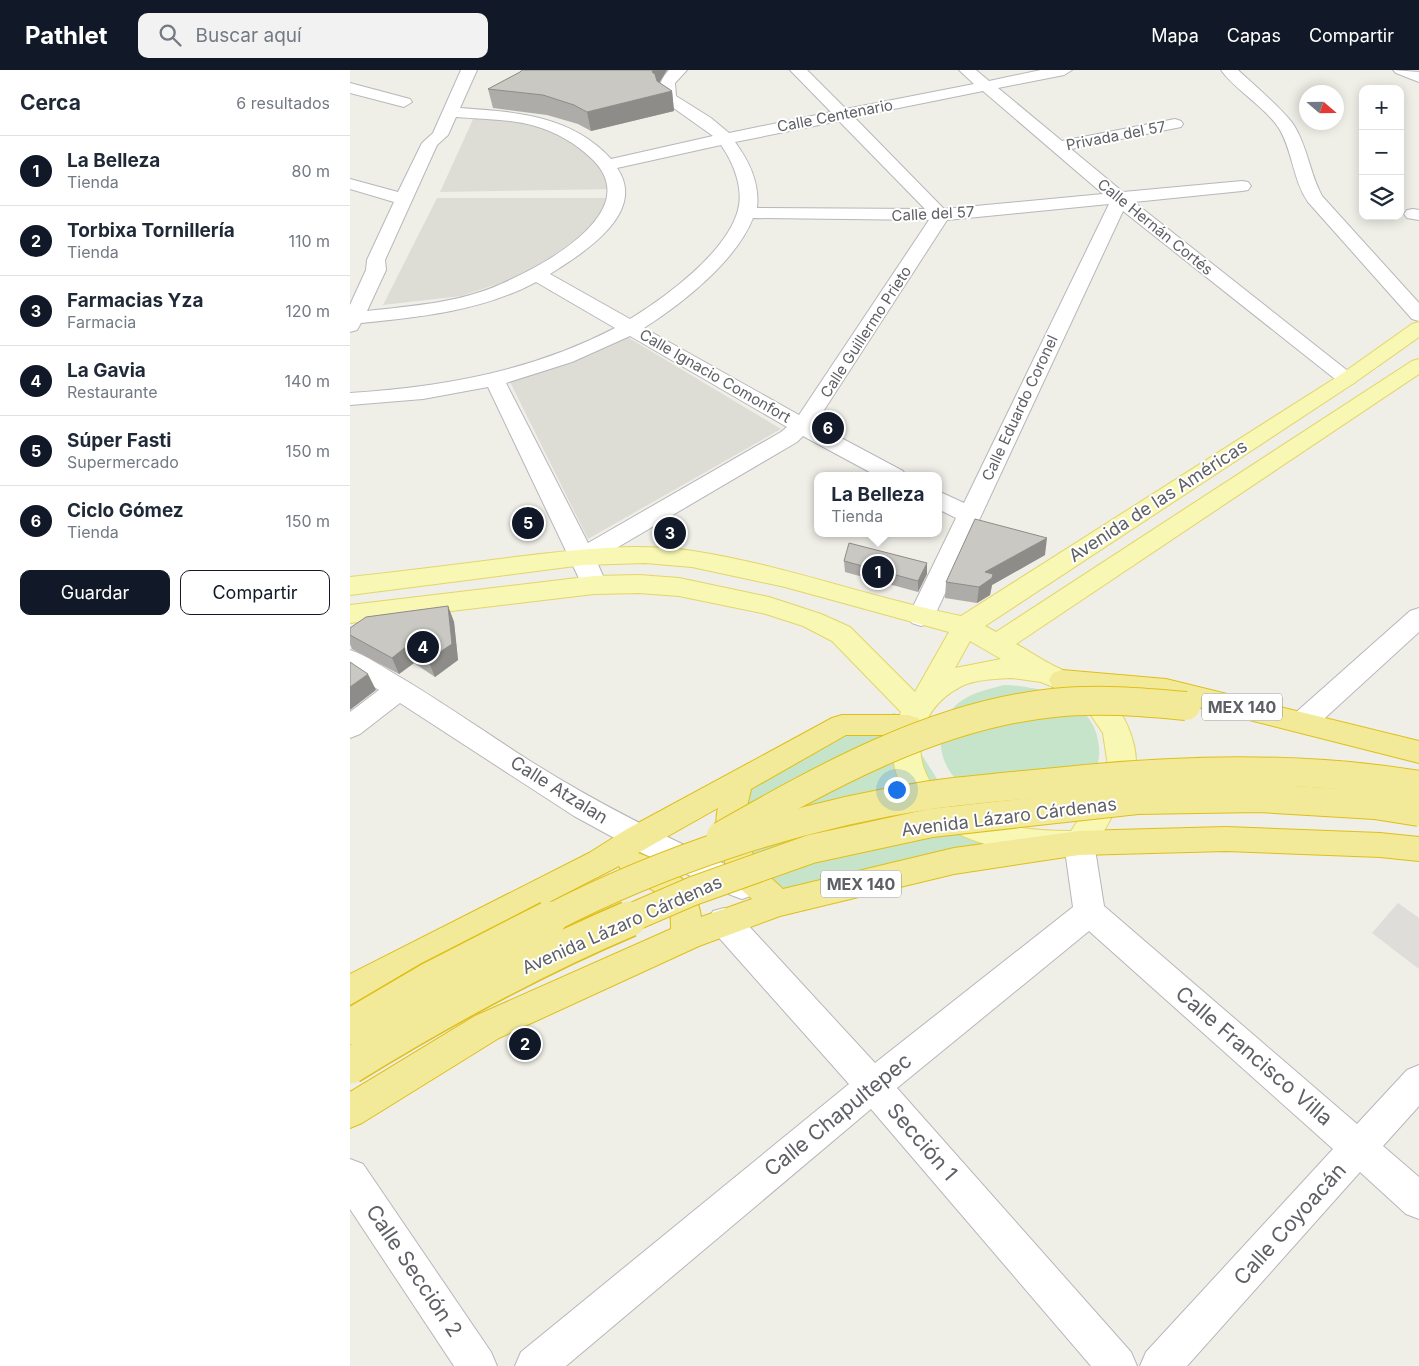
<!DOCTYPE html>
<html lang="es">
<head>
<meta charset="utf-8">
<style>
	body { margin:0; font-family:Inter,sans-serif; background:#f2f2f3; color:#1f2937 }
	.controls { position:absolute; right:15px; top:15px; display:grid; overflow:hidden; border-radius:10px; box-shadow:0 2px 12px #0003 }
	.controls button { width:45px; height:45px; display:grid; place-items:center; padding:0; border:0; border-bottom:1px solid #e0e1e3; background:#fff; color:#1f2937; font:25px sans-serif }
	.compass { position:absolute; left:949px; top:15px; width:45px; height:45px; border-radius:50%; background:#fff; box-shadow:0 2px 12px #0003; rotate:110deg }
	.you { position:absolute; left:546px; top:719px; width:18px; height:18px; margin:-12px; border:4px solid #fff; border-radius:50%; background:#1a73e8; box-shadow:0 0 0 8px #1a73e833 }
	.badge { display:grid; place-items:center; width:32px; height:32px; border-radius:50%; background:#111827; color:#fff; font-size:16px; font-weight:700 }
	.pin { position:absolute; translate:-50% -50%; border:2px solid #fff; box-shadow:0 1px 5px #0006 }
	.popup { position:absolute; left:464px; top:402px; width:128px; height:65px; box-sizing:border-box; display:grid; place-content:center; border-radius:10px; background:#fff; filter:drop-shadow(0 1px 4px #0005); font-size:16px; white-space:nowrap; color:#747a83 }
	.popup b { font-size:19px; color:#1f2937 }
	.popup::after { content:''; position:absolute; left:50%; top:100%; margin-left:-10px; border:10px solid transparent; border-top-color:#fff }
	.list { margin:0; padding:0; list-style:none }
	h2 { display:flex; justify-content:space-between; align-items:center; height:65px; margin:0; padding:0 20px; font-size:21px }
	h2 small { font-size:16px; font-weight:400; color:#747a83 }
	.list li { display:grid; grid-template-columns:32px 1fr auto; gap:15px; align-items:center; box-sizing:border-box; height:70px; padding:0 20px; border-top:1px solid #e0e1e3 }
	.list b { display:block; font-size:19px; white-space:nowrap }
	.list p { margin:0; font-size:16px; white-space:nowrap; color:#747a83 }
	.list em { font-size:16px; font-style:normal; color:#747a83 }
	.actions { display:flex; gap:10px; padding:15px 20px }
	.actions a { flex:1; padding:11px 0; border:1px solid #111827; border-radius:10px; text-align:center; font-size:18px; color:#111827 }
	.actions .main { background:#111827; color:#fff }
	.icon { flex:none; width:28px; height:28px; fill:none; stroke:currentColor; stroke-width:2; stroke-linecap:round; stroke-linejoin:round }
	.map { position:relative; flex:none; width:1069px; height:1296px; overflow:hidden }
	header { display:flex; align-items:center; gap:30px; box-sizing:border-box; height:70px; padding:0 25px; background:#111827; color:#fff }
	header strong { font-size:24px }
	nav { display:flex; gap:28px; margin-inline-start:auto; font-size:18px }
	.search { width:350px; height:45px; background:#f2f2f3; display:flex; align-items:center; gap:12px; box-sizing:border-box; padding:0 18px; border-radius:10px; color:#747a83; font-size:19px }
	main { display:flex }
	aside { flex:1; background:#fff }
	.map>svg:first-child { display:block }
</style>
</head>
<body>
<header>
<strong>Pathlet</strong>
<div class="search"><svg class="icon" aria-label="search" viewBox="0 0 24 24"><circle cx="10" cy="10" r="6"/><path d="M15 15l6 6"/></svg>Buscar aquí</div>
<nav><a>Mapa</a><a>Capas</a><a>Compartir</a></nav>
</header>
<main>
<aside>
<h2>Cerca<small>6 resultados</small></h2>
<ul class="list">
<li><span class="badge">1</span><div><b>La Belleza</b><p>Tienda</p></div><em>80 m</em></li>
<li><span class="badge">2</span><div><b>Torbixa Tornillería</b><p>Tienda</p></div><em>110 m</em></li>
<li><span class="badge">3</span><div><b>Farmacias Yza</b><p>Farmacia</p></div><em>120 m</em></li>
<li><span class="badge">4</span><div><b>La Gavia</b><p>Restaurante</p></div><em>140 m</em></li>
<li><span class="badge">5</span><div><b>Súper Fasti</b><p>Supermercado</p></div><em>150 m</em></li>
<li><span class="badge">6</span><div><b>Ciclo Gómez</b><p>Tienda</p></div><em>150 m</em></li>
</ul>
<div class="actions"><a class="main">Guardar</a><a>Compartir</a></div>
</aside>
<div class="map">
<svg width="1069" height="1296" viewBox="0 0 1069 1296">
	<rect width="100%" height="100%" fill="#efeee7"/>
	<path fill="#deddd9" d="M 1048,833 L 1069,848 L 1069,899 L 1022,863 Z"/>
	<g fill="#deddd5">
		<path d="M 125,45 L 174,52 L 219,64 L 244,79 L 266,119 L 90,122 Z"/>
		<path d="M 87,128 L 264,128 L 245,164 L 189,200 L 111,226 L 33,235 Z"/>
		<path d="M 274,265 L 431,359 L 238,469 L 160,312 Z"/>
	</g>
	<g fill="#c6e4ca">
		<path d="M 654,615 C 692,616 746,630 749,677 C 750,689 747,703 738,712 C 733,717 728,724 720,725 C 702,727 683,730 664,732 C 658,733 651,735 645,734 C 632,732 619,722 610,713 C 585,691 583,652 611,631 C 624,622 639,619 654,615 Z"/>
		<path d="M 545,643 L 605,737 L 646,773 L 435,819 L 406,797 L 390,742 L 405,708 L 505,653 Z"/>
	</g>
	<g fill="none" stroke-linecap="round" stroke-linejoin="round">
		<g stroke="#b7b7bc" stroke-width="2">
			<g id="minor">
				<path d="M 111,0 L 127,0 L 110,38 C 165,42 221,45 261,89 L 363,66 L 311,29 C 307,17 311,9 319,0 L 337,0 L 325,13 L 326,26 L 361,48 L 379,63 L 481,42 L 440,0 L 457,0 L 496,39 L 624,14 L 609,0 L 626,0 L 639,11 L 691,0 L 722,0 L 714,5 L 648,18 L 712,71 L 825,49 L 831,51 L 833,54 L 831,57 L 721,79 L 773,122 L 892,111 L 898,112 L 901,116 L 898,120 L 892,121 L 784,132 L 1008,309 L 1004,313 L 997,315 L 990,313 L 773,141 L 584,547 L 580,553 L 571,556 L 562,553 L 558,547 L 606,448 L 588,439 L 588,421 L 614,433 L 759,134 L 597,150 L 465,354 L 553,401 L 556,406 L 527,406 L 453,366 L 447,372 L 246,490 L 257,515 L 253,521 L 244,524 L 235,521 L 138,317 L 73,329 L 0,335 L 0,323 C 92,317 183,301 265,258 L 186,212 C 132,241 71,247 11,253 L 7,260 L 0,262 L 0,235 L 16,200 L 17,190 L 44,132 L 0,119 L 0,109 L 48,122 L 72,73 L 83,63 ZM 633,21 L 753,124 L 594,139 L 504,47 ZM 106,47 C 132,49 160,49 185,56 C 206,62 225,73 241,88 C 298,141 192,196 151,214 C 109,233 62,236 17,241 L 36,200 L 35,190 L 87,75 L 98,65 ZM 489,51 L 575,139 L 407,138 C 410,113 399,91 385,72 ZM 371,75 C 383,92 394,118 388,140 C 377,182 316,227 280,249 L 200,204 C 233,183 298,143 267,98 ZM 403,148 L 579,150 L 449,345 L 294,258 C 333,233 386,191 403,148 ZM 280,266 L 437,357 L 431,362 L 238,473 L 156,313 L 222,292 Z"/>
				<path d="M 871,0 L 888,0 C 902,13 937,43 945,57 C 958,79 960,104 972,126 L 1069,233 L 1069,251 L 1062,249 L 958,132 C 943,110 943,83 930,60 C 918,39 886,21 871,0 Z"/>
				<path d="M 1043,0 L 1069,2 L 1069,12 L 1046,3 Z"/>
				<path d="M 0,13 L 60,29 L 62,32 L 54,37 L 0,23 Z"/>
				<path d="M 1063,139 L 1069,140 L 1069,150 L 1057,148 L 1054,144 L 1057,140 Z"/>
				<path d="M 1069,538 L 1069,562 L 964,658 L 954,661 L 944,658 L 940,651 L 944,644 L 1060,541 Z"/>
				<path d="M 0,580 C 18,586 34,598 50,607 C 92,632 135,662 177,689 C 249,735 325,772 403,807 L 407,816 L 403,825 L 392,829 L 381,825 L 290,782 L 224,746 L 50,633 L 10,664 L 0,668 L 0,642 L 29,620 L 0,602 Z"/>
				<path d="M 729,761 L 740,764 L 744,773 L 754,836 L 1007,1054 L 1057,1000 L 1069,995 L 1069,1036 L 1033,1076 L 1069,1107 L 1069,1149 L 1056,1144 L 1010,1102 L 837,1296 L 790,1296 L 796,1282 L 983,1079 L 739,861 L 547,1018 L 781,1282 L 787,1296 L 741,1296 L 521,1039 L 216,1296 L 165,1296 L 171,1282 L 499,1014 L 363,861 L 358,851 L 363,841 L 374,838 L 385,841 L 525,993 L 723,837 L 714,773 L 718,764 Z"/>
				<path d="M 0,1089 L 13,1094 L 141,1282 L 147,1296 L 104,1296 L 0,1139 Z"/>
			</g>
		</g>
		<g stroke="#e4d56a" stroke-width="2">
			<path id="major" d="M 1069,252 L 1069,267 L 1004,313 L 635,556 L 646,562 L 1062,291 L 1069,289 L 1069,304 L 666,574 C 679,581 692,590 706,597 C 722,604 742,612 755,624 C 773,639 787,671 786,695 C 786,706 771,733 764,743 C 756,756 746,782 729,785 C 716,787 701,785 688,784 C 614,779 513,733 551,642 L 482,571 L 453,556 L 416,544 L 329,526 L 289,523 L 244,524 L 0,553 L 0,535 L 244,506 L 289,505 L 329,508 L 419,527 L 471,544 L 500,557 L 565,622 L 599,562 L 435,517 L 342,497 L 295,493 L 233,495 L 0,525 L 0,507 C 55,501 110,494 165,487 C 224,480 284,472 343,481 C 434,495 521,528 611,546 L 990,305 L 1062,254 ZM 620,571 L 651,589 L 605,598 ZM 662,608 L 691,612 L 703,617 L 736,638 L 753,663 L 758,696 L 746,723 L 721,761 C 679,761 632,757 597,730 C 556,697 564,641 610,617 C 625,609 645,609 662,608 Z"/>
		</g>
		<g stroke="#dfbf16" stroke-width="2">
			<g id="highway">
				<path d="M 712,600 L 816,609 L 1069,671 L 1069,693 L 816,629 L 712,620 L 703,617 L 699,610 L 703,603 Z"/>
				<path d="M 492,645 L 558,645 L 568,648 L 572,655 L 568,662 L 558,665 L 496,665 L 401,719 L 394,750 L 401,780 L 409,797 L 433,819 L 604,778 L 729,761 L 876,757 L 1030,763 L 1069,767 L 1069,791 L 1030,787 L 876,781 L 729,785 L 604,804 L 430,846 L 349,876 L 149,968 L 12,1053 L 0,1058 L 0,1022 L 125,946 L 321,859 C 321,853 321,845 319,839 C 310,814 279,816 269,796 L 0,935 L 0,904 L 239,783 L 277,759 L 482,648 ZM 368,738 C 362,759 374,799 388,816 C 392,821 398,825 402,829 L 351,847 C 347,813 319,794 288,783 Z"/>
			</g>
		</g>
		<use href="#minor" fill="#fff" fill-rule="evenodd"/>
		<use href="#major" fill="#f8f7b3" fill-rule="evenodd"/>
		<use href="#highway" fill="#f3ea99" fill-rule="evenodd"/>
		<g stroke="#dfbf16" stroke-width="30" stroke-linecap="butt">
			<g id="highway-bridge-far1">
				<path d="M 371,766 C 473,708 584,645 703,633 C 747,628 792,632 836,636"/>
				<path d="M 197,850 C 314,789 450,745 580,725 C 622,719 664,716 706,712 C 825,699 950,695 1069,715"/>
				<path d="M 276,850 L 343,821 L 461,779 L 581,753 L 787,730 L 910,728 L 1025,735 L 1069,742"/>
			</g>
		</g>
		<g stroke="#dfbf16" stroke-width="38" stroke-linecap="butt">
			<g id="highway-bridge">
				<path d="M 0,957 L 80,910 L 199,849"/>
				<path d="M 0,996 C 91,940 180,891 279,849"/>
			</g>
		</g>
		<use href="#highway-bridge-far1" stroke="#f3ea99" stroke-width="28"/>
		<use href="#highway-bridge" stroke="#f3ea99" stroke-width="35"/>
	</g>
	<g fill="#aeaca8">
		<path d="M 172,0 L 317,0 L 309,13 L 322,21 L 324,41 L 241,61 L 228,54 L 197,45 L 143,38 L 138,19 L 170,2 Z"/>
		<path d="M 695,485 L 642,515 L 640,525 L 627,533 L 595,528 L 596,512 Z"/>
		<path d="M 494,491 L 577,493 L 577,504 L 568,522 L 495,502 Z"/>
		<path d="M 98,536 L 104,552 L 108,590 L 85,607 L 64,593 L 49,604 L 2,579 L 0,574 L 0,558 Z"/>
	</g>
	<g fill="#8d8c88">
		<path d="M 303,0 L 317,0 L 304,21 L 302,2 Z"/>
		<path d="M 322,21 L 324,41 L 241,61 L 237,42 Z"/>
		<path d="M 697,468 L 695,485 L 642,515 L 640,525 L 627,533 L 629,517 L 635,502 Z"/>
		<path d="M 577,493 L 577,504 L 568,522 L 568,511 Z"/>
		<path d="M 98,536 L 104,552 L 108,590 L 85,607 L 78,590 Z"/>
		<path d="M 57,576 L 64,593 L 49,604 L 42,588 Z"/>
		<path d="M 18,604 L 26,620 L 0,640 L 0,617 Z"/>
	</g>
	<g fill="#cac8c3" stroke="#8d8c88">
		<path d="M 172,0 L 303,0 L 302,2 L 305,4 L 307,11 L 322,21 L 237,42 L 224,35 L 193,25 L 138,19 L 170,2 Z"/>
		<path d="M 625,449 L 697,468 L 635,502 L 643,504 L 642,508 L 629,517 L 596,512 Z"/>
		<path d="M 499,473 L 577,493 L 568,511 L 494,491 Z"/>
		<path d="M 98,536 L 102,574 L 78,590 L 57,576 L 42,588 L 0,565 L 0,558 L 16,547 Z"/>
		<path d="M 0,592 L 18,604 L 0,617 Z"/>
	</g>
	<g text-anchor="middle" stroke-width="4" stroke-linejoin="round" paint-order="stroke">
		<g font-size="15" fill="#5e6065" stroke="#fff">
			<text transform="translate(485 46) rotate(-11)" y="5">Calle Centenario</text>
			<text transform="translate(766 66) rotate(-11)" y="5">Privada del 57</text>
			<text transform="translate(583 144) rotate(-3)" y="5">Calle del 57</text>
			<text transform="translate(805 157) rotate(39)" y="5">Calle Hernán Cortés</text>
			<text transform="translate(516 262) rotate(-57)" y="5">Calle Guillermo Prieto</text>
			<text transform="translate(365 306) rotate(30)" y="5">Calle Ignacio Comonfort</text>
			<text transform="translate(670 338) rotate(-65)" y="5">Calle Eduardo Coronel</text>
		</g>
		<g fill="#fff" stroke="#8e9093" stroke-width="1">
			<rect x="852" y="623.5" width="80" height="27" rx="4"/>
			<rect x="471" y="800.5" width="80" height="27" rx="4"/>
		</g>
		<g font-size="16" font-weight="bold" fill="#5e6065">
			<text x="892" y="643">MEX 140</text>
			<text x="511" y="820">MEX 140</text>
		</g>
		<g font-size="18" fill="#5e6065" stroke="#fff">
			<text transform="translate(808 431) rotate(-33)" y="6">Avenida de las Américas</text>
			<text transform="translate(209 720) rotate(32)" y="6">Calle Atzalan</text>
			<text transform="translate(659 747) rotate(-7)" y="6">Avenida Lázaro Cárdenas</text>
			<text transform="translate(272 855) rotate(-24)" y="6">Avenida Lázaro Cárdenas</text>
		</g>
		<g font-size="21" fill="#5e6065" stroke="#fff">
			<text transform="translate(904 986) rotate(41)" y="7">Calle Francisco Villa</text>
			<text transform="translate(488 1045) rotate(-39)" y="7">Calle Chapultepec</text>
			<text transform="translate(572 1072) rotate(49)" y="7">Sección 1</text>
			<text transform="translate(940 1154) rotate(-48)" y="7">Calle Coyoacán</text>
			<text transform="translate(64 1201) rotate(56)" y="7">Calle Sección 2</text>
		</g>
	</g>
</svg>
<div class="controls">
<button>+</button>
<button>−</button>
<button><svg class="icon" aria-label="layers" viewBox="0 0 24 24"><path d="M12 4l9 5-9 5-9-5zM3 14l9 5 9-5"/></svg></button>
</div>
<svg class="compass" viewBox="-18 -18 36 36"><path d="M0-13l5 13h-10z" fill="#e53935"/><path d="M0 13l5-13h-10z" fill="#747a83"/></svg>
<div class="you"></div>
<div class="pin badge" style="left:528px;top:502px">1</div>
<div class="popup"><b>La Belleza</b>Tienda</div>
<div class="pin badge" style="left:175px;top:974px">2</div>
<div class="pin badge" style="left:320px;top:463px">3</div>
<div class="pin badge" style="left:73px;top:577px">4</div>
<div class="pin badge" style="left:178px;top:453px">5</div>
<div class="pin badge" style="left:478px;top:358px">6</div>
</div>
</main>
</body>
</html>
